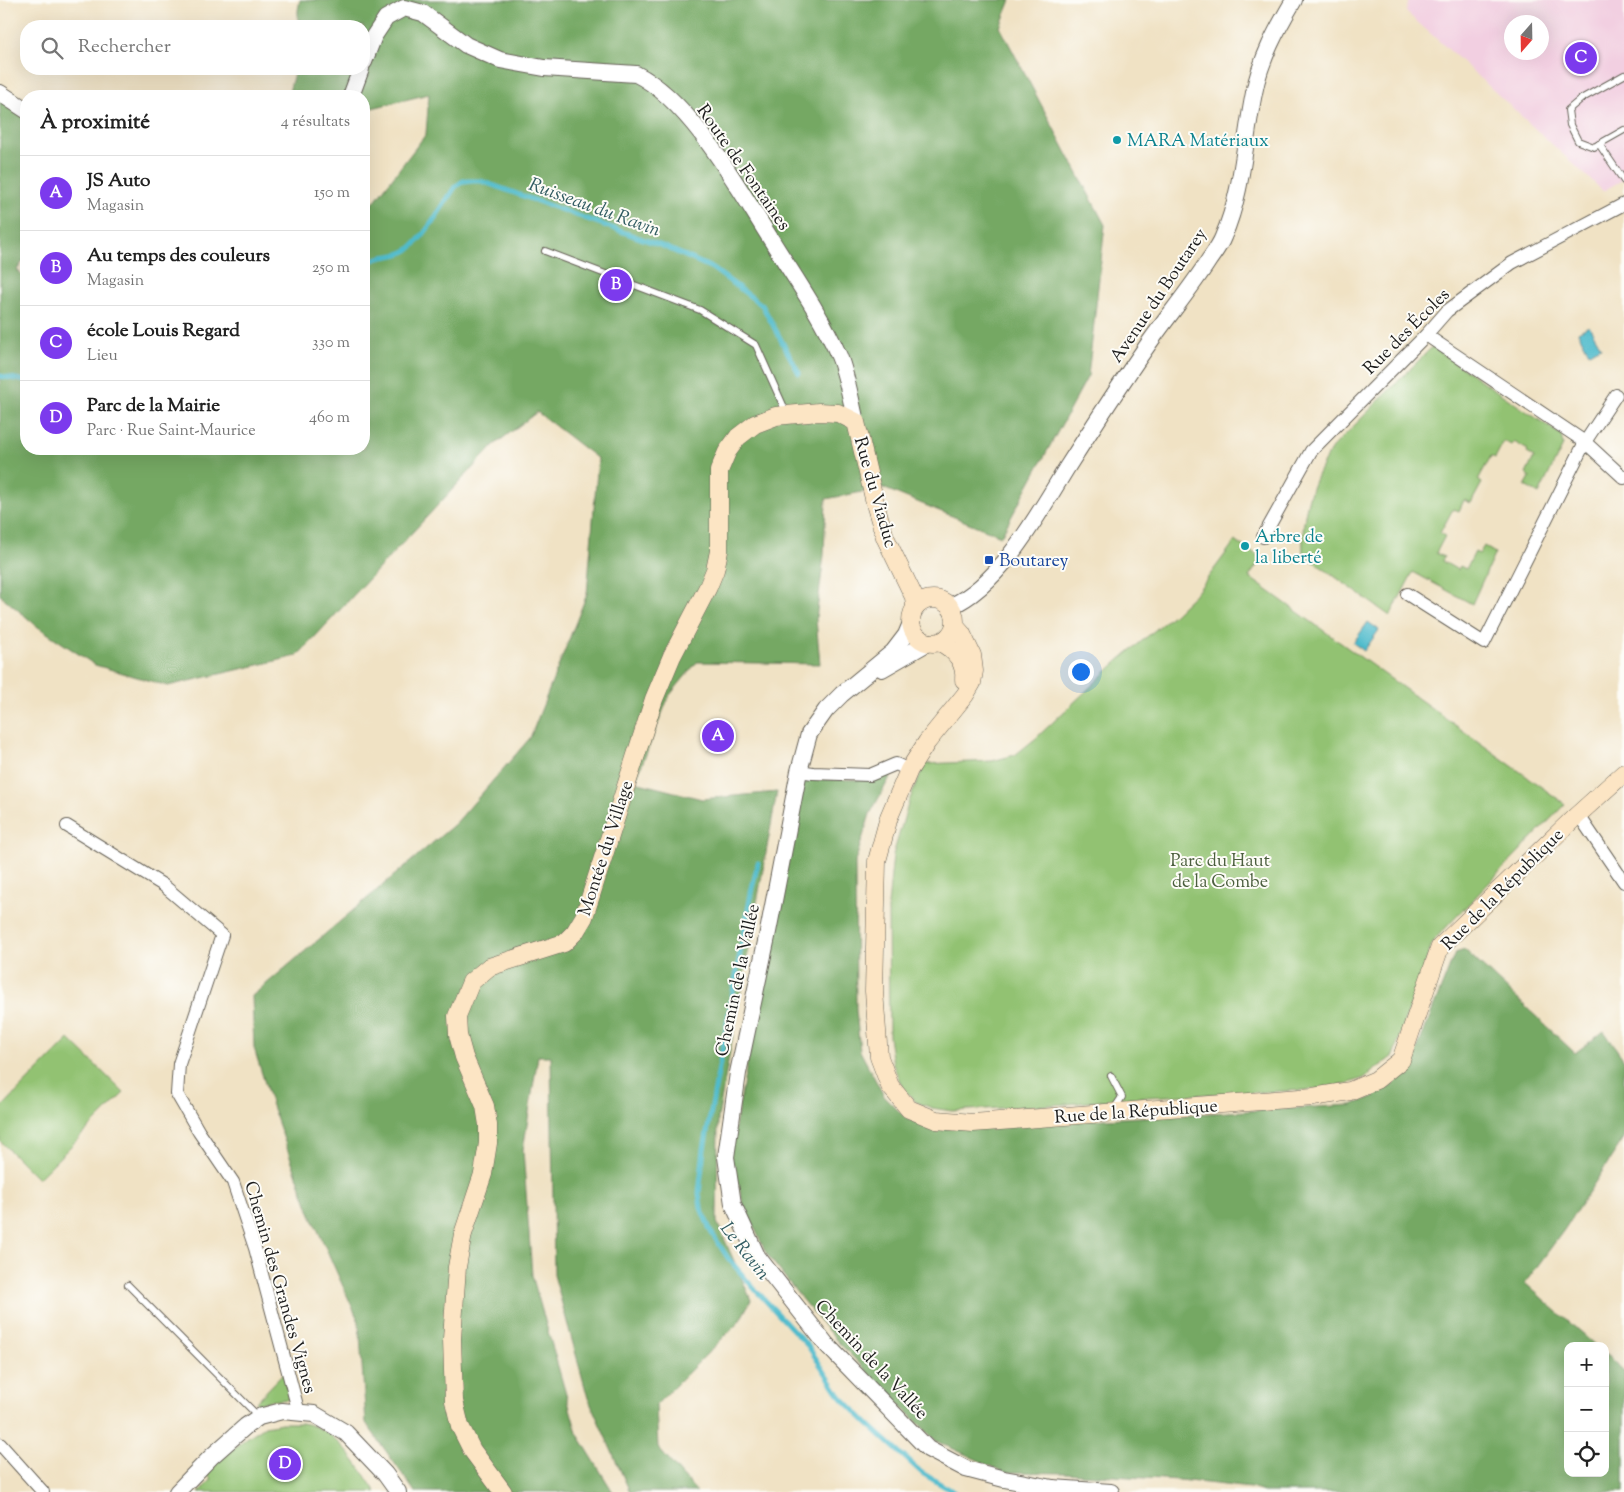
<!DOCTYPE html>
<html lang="fr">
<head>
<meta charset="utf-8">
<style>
	body { margin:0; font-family:"Sorts Mill Goudy",serif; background:#f2f2f2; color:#222 }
	.controls { position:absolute; right:15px; bottom:15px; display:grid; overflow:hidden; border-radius:10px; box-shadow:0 5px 20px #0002 }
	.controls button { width:45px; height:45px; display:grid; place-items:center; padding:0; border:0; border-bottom:1px solid #e0e0e0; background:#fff; color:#222; font:25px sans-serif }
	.compass { position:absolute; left:1504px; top:15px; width:45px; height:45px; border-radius:50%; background:#fff; box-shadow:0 5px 20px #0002; rotate:200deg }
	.you { position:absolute; left:1080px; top:671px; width:18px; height:18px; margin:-12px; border:4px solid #fff; border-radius:50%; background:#1a73e8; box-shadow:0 0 0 8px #1a73e833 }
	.badge { display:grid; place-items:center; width:32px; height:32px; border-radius:50%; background:#7c3aed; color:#fff; font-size:16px; font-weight:700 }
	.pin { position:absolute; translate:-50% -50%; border:2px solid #fff; box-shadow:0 1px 5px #0006 }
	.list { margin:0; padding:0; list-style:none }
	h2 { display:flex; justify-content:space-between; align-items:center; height:65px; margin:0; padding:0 20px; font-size:21px }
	h2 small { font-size:16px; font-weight:400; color:#767676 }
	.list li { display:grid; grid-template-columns:32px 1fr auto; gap:15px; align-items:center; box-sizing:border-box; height:75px; padding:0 20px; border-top:1px solid #e0e0e0 }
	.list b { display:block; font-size:19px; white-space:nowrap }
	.list p { margin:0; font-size:16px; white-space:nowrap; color:#767676 }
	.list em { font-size:16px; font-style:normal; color:#767676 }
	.icon { flex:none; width:28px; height:28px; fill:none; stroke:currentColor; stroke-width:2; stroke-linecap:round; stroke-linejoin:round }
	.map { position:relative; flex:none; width:1624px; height:1492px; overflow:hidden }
	.search { position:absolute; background:#fff; box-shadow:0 5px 20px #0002; left:20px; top:20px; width:350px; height:55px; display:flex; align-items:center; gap:12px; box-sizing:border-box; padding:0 18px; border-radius:20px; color:#767676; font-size:19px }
	.panel { position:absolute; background:#fff; box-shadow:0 5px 20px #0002; left:20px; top:90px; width:350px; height:365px; border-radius:20px }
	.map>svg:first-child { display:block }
</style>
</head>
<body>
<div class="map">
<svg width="1624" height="1492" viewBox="0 0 1624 1492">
	<rect width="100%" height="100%" fill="#fdfcf7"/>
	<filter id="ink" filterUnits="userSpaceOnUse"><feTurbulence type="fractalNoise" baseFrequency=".02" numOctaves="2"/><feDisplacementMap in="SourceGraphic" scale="10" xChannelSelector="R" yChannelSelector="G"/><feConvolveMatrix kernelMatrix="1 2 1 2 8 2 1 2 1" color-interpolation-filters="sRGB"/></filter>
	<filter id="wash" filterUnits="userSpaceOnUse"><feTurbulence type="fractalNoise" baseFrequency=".0096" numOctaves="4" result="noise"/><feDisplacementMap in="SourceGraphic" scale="20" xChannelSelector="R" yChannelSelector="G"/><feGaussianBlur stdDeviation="1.12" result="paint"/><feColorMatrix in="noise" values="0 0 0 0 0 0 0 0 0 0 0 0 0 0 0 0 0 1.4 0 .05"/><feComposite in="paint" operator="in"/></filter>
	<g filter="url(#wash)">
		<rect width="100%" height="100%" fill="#f0e2c4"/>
		<path fill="#f2cfe1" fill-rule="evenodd" d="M 1409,0 L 1624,0 L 1624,179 L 1603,191 L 1457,57 L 1406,12 ZM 1512,22 L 1542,22 L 1542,52 L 1512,52 Z"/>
		<g fill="#92c272" stroke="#576f47">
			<path d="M 1432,347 L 1561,435 L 1563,445 L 1539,494 L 1525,486 L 1530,477 L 1526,474 L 1534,457 L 1527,453 L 1528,450 L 1514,442 L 1511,445 L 1504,441 L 1495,458 L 1491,456 L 1478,480 L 1482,483 L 1471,503 L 1464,500 L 1459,511 L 1453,509 L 1440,533 L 1445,536 L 1436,553 L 1444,557 L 1442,561 L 1458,570 L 1460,566 L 1466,569 L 1475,552 L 1479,554 L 1484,546 L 1495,553 L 1472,604 L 1413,572 L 1390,616 L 1303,554 C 1301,512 1311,482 1332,448 Z"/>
			<path d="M 1235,541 L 1262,558 L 1249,577 L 1565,804 L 1433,941 L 1393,1056 L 1364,1078 L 1344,1085 L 1308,1090 L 1144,1097 L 1067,1104 L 952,1111 L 932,1108 L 916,1102 L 902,1087 L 893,1064 L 889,1037 L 888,905 L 893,855 L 909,801 L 925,764 L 992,761 L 1015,755 L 1035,739 L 1117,662 L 1174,614 L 1198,591 Z"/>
			<path d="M 69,1039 L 124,1093 L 38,1179 L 0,1141 L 0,1109 Z"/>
			<path d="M 283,1374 L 291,1399 L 268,1401 L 258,1404 L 256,1402 Z"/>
			<path d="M 282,1423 C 288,1423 295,1423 301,1423 C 338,1428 357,1465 376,1492 L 199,1492 L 212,1479 L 204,1472 L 248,1437 L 265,1426 Z"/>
		</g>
		<g fill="#75a864" stroke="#486240">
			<path d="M 300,0 L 1011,0 L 1000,27 L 1105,225 L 1088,376 L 1001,536 L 883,488 L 826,499 L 824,555 L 816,619 L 820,664 L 697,662 L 669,696 L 635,782 L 702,799 L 777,792 L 718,1118 L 717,1222 L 751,1300 L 739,1322 L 656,1405 L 658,1448 L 697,1492 L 630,1492 L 588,1398 L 554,1275 L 551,1056 L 538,1056 L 523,1150 L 532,1275 L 577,1433 L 613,1492 L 415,1492 L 366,1423 L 359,1322 L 311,1215 L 272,1106 L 254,1048 L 252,996 L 456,823 L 530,738 L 587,594 L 598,459 L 537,412 L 494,445 L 297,656 L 168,686 L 95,665 L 38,627 L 0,595 L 0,96 L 26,116 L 26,257 L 17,270 L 26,278 L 26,449 L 364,449 L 364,215 L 426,134 L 429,94 L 364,110 L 364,96 L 288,96 L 295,69 L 364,69 L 364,26 L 298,26 L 298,10 Z"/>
			<path d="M 894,770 L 870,814 L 855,862 L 856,1010 L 860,1051 L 884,1096 L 904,1116 L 929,1129 L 1352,1105 L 1373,1097 L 1394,1084 L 1410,1067 L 1455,953 L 1465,950 L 1575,1053 L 1604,1031 L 1624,1060 L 1624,1138 L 1564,1230 L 1525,1283 L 1596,1346 L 1568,1346 L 1568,1473 L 1605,1473 L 1605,1354 L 1624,1371 L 1624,1492 L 1264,1492 L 1251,1488 L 1179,1480 L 1064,1473 L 1004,1472 L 936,1441 L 836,1340 L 804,1302 L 766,1253 L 743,1203 L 730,1154 L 801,779 L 871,780 Z"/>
		</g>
		<g fill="#50bbcc" stroke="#366c74">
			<path d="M 1589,326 L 1601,347 L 1589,353 L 1578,332 Z"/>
			<path d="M 1368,622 L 1379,630 L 1364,651 L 1353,643 Z"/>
		</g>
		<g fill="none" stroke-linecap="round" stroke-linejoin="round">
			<g stroke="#50bbcc" stroke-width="5">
				<path d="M 364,267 C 378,253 388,259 404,252 C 420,246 444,203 455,187 L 463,181 L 481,181 L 665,247 L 712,268 L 762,305 L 799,373"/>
				<path d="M 0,376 L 26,381"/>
				<path d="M 758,863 L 752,888 L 704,1149 L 699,1193 L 701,1208 L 711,1232 L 728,1258 L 751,1285 L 808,1346 L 841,1397 L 868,1424 L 922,1473 L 954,1492"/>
			</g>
		</g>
	</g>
	<g filter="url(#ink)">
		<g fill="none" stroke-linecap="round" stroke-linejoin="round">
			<g stroke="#666157" stroke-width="8">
				<g id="service">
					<path d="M 1624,75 L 1581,99 L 1568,110 L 1570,125 L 1578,141 L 1594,147 L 1624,130"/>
					<path d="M 1599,144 L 1624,181"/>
					<path d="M 545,251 L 700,310 L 756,345 L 787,414"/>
					<path d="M 1111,1076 L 1122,1097 L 1114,1109"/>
					<path d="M 128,1285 L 258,1416"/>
				</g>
			</g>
			<g stroke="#666157" stroke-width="14">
				<g id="minor">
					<path d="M 1426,335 L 1585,442 L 1624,478"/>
					<path d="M 1263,537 L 1311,451 L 1426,335 L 1447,311 L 1512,263 L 1624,204"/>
					<path d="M 1407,594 L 1484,643 L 1585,442 L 1616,395"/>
					<path d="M 799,771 L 813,773 L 870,775 L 896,764 L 909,770"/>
					<path d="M 1578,814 L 1624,882"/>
					<path d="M 67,826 L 163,885 L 222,935 L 179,1064 L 177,1094 L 199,1132 L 233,1182 L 255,1248 L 299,1413"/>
					<path d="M 0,1444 L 43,1492"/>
				</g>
			</g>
			<g stroke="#666157" stroke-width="18">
				<g id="tertiary">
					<path d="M 364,62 L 374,36 L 386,18 L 404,8 L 423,13 L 466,45 L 500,60 L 544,68 L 636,74 C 691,101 739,189 772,241 C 795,278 821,315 839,356 C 847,376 851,401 856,422"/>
					<path d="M 0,93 L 26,110"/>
					<path d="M 351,96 L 361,69"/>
					<path d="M 951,606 C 1000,585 1039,513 1066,469 C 1092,428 1119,386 1147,346 C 1167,317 1190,290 1209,260 C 1214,253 1220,245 1223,237 C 1243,192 1244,141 1254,93 C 1260,60 1277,29 1294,0"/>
					<path d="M 911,623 L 906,635 L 893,652 L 842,694 L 826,710 L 809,734 L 799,771 L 767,937 L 738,1073 L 726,1157 L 733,1204 L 757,1256 L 826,1344 L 928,1449 L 966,1469 L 1004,1479 L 1053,1488 L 1111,1492"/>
					<path d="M 882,669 L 929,642"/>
					<path d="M 177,1492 L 212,1456 L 246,1426 L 259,1417 L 282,1411 L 314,1414 L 346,1433 L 385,1474 L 398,1492"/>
				</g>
			</g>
			<g stroke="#666157" stroke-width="19">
				<g id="secondary">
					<circle cx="933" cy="621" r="22"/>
					<path d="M 955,626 L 962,634 L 972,655 L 974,671 L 972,683 L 965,695 L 927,742 L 909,770 L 889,817 L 877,861 L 874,991 L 879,1057 L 890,1086 L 909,1109 L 936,1120 L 973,1123 L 1313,1097 L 1350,1091 L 1376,1080 L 1401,1060 L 1440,947 L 1573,819 L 1624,773"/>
					<path d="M 940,642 C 955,650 966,662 964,680"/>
					<path d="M 503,1492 L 472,1450 L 460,1426 L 454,1401 L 452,1339 L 457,1267 L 463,1234 L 483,1174 L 488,1143 L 488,1125 L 485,1106 L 464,1057 L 458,1035 L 457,1016 L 471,982 L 489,967 L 564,943 L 575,932 L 584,917 L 654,699 L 672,656 L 708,587 L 715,570 L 719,551 L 719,471 L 727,452 L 738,437 L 755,424 L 776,416 L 819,412 L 838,413 L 856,422 L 876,507 L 885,537 L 914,597 L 915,607"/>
				</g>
			</g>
			<use href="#service" stroke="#fff" stroke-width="6"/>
			<use href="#minor" stroke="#fff" stroke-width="12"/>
			<use href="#tertiary" stroke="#fff" stroke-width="16"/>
			<use href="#secondary" stroke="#fce5c4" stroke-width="18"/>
		</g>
	</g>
	<g fill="#0f9aa8" stroke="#fdfcf7" stroke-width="2">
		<circle cx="1117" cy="140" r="5"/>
		<circle cx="1245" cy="546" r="5"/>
	</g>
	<rect fill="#1a4fb4" stroke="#fdfcf7" stroke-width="2" x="984" y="555" width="10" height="10" rx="2.5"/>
	<g text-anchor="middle" stroke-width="4" stroke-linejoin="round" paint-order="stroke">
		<g font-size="18" fill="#0d838f" stroke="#fdfcf7" text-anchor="start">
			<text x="1127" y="146">MARA Matériaux</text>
			<text x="1255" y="542">Arbre de<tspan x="1255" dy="21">la liberté</tspan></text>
		</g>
		<g font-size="18" fill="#1c1c1c" stroke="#fdfcf7">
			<text transform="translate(744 167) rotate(55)" y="6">Route de Fontaines</text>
			<text transform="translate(1158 295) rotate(-56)" y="6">Avenue du Boutarey</text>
			<text transform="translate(1406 331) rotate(-45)" y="6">Rue des Écoles</text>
			<text transform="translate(876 492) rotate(74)" y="6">Rue du Viaduc</text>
			<text transform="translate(605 848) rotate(-72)" y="6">Montée du Village</text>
			<text transform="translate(1502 889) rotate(-45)" y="6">Rue de la République</text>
			<text transform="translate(737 980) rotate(-78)" y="6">Chemin de la Vallée</text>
			<text transform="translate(1136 1111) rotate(-4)" y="6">Rue de la République</text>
			<text transform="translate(281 1287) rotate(74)" y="6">Chemin des Grandes Vignes</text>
			<text transform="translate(872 1359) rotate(47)" y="6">Chemin de la Vallée</text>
		</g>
		<g font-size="18" fill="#164399" stroke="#fdfcf7" text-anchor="start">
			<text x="999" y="566">Boutarey</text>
		</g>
		<g font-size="18" fill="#4b5e3e" stroke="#fdfcf7">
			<text x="1220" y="866">Parc du Haut<tspan x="1220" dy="21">de la Combe</tspan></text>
		</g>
		<g font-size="19" font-style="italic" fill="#315c62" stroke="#fdfcf7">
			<text transform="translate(595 206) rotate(20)" y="7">Ruisseau du Ravin</text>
			<text transform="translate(746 1250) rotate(52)" y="7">Le Ravin</text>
		</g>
	</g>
</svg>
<div class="controls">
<button>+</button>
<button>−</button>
<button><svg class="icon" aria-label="locate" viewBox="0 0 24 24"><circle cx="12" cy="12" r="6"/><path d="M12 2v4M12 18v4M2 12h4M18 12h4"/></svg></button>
</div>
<svg class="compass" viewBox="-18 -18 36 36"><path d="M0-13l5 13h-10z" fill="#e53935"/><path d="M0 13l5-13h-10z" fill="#767676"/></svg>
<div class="you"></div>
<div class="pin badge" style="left:718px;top:736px">A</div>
<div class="pin badge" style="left:616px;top:285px">B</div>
<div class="pin badge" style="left:1581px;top:58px">C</div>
<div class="pin badge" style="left:285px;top:1464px">D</div>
<div class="search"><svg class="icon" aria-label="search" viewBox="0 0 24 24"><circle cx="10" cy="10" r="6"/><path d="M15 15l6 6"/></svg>Rechercher</div>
<section class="panel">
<h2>À proximité<small>4 résultats</small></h2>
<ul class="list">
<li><span class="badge">A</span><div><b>JS Auto</b><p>Magasin</p></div><em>150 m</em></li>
<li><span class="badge">B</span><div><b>Au temps des couleurs</b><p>Magasin</p></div><em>250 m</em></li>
<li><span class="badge">C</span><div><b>école Louis Regard</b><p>Lieu</p></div><em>330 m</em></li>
<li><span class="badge">D</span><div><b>Parc de la Mairie</b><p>Parc · Rue Saint-Maurice</p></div><em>460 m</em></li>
</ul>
</section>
</div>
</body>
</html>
